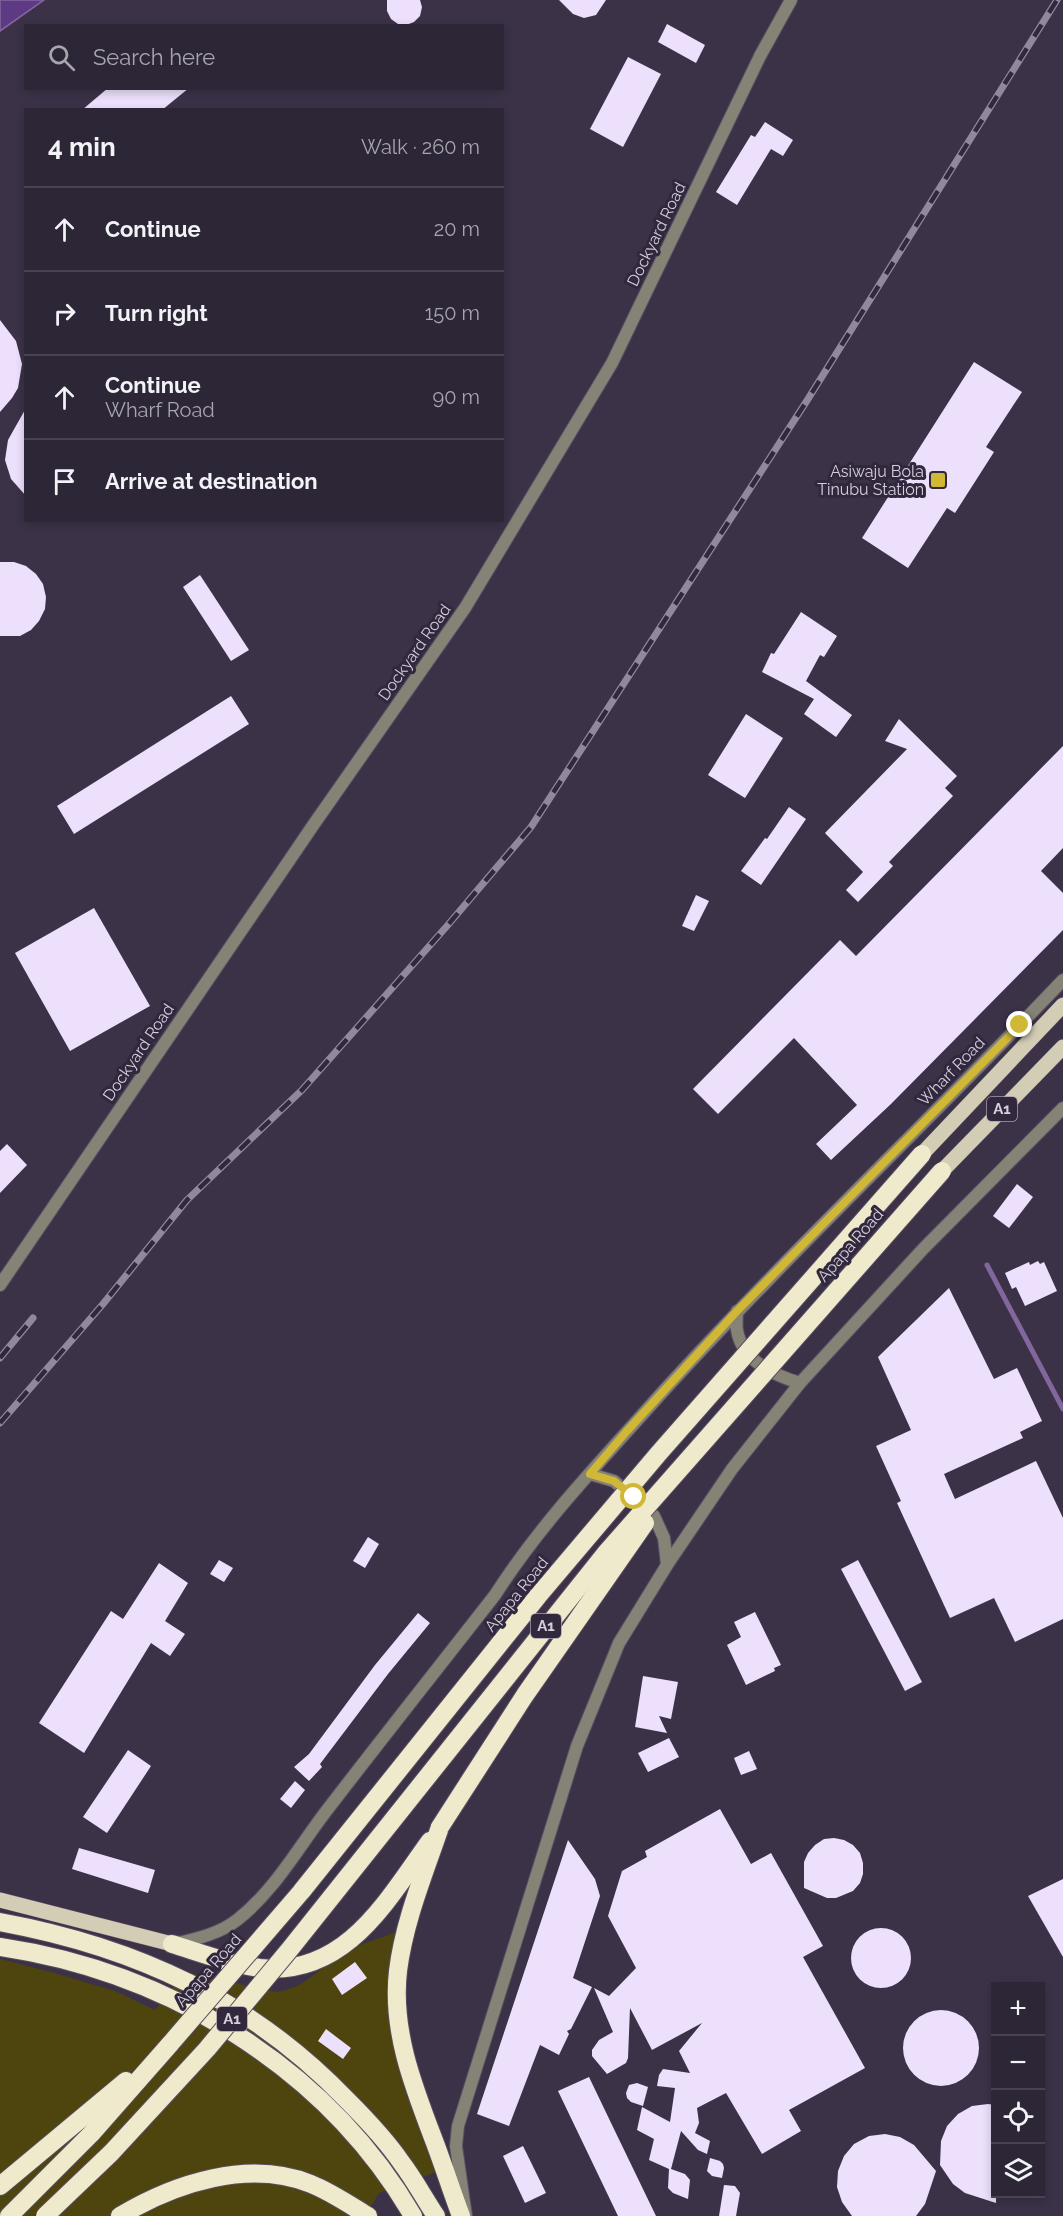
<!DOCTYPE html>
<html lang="en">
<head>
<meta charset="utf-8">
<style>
	body { margin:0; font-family:Raleway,sans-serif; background:#352e3e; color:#f1f3f6 }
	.controls { position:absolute; right:18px; bottom:18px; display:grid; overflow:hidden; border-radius:0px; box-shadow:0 3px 9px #0003 }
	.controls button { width:54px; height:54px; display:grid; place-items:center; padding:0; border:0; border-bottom:2px solid #484351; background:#2d2636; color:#f1f3f6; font:30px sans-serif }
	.stop { position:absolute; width:18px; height:18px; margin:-14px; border:4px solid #d0b836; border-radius:50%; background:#fff }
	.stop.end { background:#d0b836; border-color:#fff; box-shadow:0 2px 6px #0008 }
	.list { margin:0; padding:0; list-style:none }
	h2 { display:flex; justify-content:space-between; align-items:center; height:78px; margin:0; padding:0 24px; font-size:26px }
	h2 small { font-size:20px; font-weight:400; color:#a7a5ad }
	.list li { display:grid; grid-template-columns:39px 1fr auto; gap:18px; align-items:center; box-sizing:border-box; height:84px; padding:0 24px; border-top:2px solid #484351 }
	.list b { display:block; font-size:22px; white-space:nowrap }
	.list p { margin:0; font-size:20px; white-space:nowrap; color:#a7a5ad }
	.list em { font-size:20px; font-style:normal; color:#a7a5ad }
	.icon { flex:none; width:33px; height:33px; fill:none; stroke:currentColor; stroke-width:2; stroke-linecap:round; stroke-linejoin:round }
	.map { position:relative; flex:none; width:1063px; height:2216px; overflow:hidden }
	.search { position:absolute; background:#2d2636; box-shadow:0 3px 9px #0003; left:24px; top:24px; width:480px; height:66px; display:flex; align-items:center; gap:15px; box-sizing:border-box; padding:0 21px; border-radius:0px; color:#a7a5ad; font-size:22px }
	.panel { position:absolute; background:#2d2636; box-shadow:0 3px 9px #0003; left:24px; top:108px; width:480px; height:414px; border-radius:0px }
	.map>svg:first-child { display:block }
</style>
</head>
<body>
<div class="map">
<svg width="1063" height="2216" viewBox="0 0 1063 2216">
	<rect width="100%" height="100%" fill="#3c3248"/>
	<path fill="#4e440d" d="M 396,1932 L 387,1997 L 405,2091 L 436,2172 L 379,2193 L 365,2216 L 0,2216 L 0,1959 L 51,1972 L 115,1991 L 155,2010 L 186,1972 L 275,1992 C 305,1989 319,1968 343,1953 C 359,1944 379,1939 396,1932 Z"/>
	<path fill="#5f3a84" stroke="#82679f" stroke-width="1.5" d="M 0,0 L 44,0 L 0,31 Z"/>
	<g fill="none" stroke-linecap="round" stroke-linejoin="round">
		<path stroke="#82679f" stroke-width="5" d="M 987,1265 L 1063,1409"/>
	</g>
	<g fill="#ece0fc">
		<path d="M 387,0 L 420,0 L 422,7 L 420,16 L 414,22 L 406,25 L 398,24 L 391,19 L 387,11 Z"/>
		<path d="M 559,0 L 606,0 L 596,15 L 584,18 L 573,14 Z"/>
		<path d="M 667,24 L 705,45 L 696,63 L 658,42 Z"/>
		<path d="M 628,57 L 661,74 L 623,147 L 590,129 Z"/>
		<path d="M 108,88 L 189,88 L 162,110 L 82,110 Z"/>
		<path d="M 765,122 L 793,140 L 783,156 L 771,149 L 737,205 L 716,192 L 751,135 L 755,137 Z"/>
		<path d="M 0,320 L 16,341 L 22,364 L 18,388 L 12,398 L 0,412 Z"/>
		<path d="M 974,362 L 1022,392 L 986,447 L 994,452 L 955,513 L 947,508 L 908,568 L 862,538 Z"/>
		<path d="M 26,408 L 26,496 L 11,479 L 5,460 L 8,440 Z"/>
		<path d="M 0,562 L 14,562 L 26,566 L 36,574 L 43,584 L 46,597 L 45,609 L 39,621 L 31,630 L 20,636 L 0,636 Z"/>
		<path d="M 200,575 L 249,650 L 231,661 L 183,587 Z"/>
		<path d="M 801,612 L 837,636 L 824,657 L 820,655 L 806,681 L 852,715 L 836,737 L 804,714 L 814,699 L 762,672 L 771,653 L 774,654 Z"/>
		<path d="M 231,696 L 249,724 L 74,834 L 57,806 Z"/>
		<path d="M 746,714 L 783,738 L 745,798 L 708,775 Z"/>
		<path d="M 899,719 L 957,776 L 945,788 L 953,796 L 889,862 L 893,866 L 858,902 L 846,890 L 863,872 L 825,833 L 907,749 L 885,741 Z"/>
		<path d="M 1063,746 L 1063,848 L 1041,871 L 1063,893 L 1063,930 L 891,1104 L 831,1160 L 816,1144 L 857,1105 L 794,1038 L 718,1114 L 693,1089 L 840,940 L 856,956 Z"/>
		<path d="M 789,807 L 806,819 L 761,885 L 741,871 L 765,838 L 767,839 Z"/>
		<path d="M 696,895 L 709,901 L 694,931 L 682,926 Z"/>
		<path d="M 94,908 L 150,1006 L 70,1051 L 15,953 Z"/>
		<path d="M 7,1144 L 27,1165 L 0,1193 L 0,1151 Z"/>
		<path d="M 1017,1184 L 1033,1197 L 1009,1228 L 993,1216 Z"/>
		<path d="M 1038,1261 L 1040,1264 L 1044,1262 L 1057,1291 L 1025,1306 L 1016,1287 L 1012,1289 L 1005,1273 L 1029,1262 L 1030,1265 Z"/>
		<path d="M 949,1288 L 994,1379 L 1017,1368 L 1042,1421 L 1020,1432 L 1023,1438 L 944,1474 L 955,1499 L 1036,1461 L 1063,1518 L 1063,1619 L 1015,1642 L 994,1598 L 950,1618 L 897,1503 L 901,1501 L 876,1446 L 911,1430 L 878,1357 Z"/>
		<path d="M 368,1537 L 379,1544 L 365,1568 L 353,1561 Z"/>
		<path d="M 219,1560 L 233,1568 L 224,1582 L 210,1574 Z"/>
		<path d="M 858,1560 L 922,1682 L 905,1691 L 841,1569 Z"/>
		<path d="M 159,1563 L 188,1583 L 165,1621 L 185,1634 L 170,1656 L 151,1643 L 84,1753 L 39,1723 L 111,1611 L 123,1619 Z"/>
		<path d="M 755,1612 L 781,1665 L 774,1668 L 775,1671 L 746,1685 L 727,1645 L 741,1637 L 734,1622 Z"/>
		<path d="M 418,1613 L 430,1623 L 388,1674 L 320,1764 L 322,1767 L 309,1781 L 294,1767 L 309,1754 L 375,1665 Z"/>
		<path d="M 643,1676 L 678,1682 L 671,1719 L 659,1716 L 667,1733 L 635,1727 Z"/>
		<path d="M 669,1738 L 679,1757 L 648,1772 L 638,1753 Z"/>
		<path d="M 128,1750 L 151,1766 L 107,1833 L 83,1817 Z"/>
		<path d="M 749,1751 L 757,1769 L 741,1775 L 734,1758 Z"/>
		<path d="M 295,1781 L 305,1790 L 291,1808 L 280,1799 Z"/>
		<path d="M 720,1809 L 751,1864 L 771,1853 L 823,1946 L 803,1957 L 865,2068 L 789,2110 L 801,2131 L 762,2154 L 726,2093 L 697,2108 L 699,2123 L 695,2133 L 710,2141 L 707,2154 L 698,2150 L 681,2131 L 671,2169 L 685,2174 L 690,2180 L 688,2199 L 673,2193 L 668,2188 L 669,2169 L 649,2160 L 654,2139 L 637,2130 L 642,2107 L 670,2122 L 675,2088 L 657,2086 L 659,2075 L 663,2069 L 690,2073 L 679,2051 L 702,2023 L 652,2050 L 630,2008 L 628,2058 L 626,2063 L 607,2074 L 592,2056 L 592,2050 L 599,2040 L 613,2032 L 594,1988 L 609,1996 L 636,1968 L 608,1916 L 622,1871 L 647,1857 L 645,1851 Z"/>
		<path d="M 834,1838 L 844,1840 L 853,1845 L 860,1853 L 863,1863 L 863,1874 L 860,1883 L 853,1891 L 836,1898 L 827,1898 L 804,1888 L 804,1862 L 808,1853 L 815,1845 L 824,1839 Z"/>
		<path d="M 568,1840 L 595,1879 L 600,1896 L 573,1978 L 592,1987 L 571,2029 L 567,2031 L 569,2034 L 559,2055 L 540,2045 L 509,2126 L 477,2114 Z"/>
		<path d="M 79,1848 L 155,1870 L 148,1893 L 72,1869 Z"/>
		<path d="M 1063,1879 L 1063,1957 L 1028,1896 Z"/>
		<circle cx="881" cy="1958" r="30"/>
		<path d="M 355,1962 L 367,1978 L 342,1995 L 332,1979 Z"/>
		<circle cx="941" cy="2048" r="38"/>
		<path d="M 326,2029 L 351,2048 L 343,2059 L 318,2041 Z"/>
		<path d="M 589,2077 L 613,2127 L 656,2216 L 618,2216 L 558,2091 Z"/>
		<path d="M 637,2083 L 648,2087 L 643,2106 L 631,2102 L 627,2098 L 626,2093 L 629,2085 Z"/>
		<path d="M 988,2104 L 996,2105 L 996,2203 L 965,2193 L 953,2184 L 940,2165 L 941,2141 L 947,2126 L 958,2114 L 972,2106 Z"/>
		<path d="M 885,2134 L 900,2137 L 914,2145 L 936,2171 L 925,2204 L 916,2216 L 852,2216 L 842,2202 L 837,2187 L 838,2171 L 844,2156 L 854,2144 L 869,2136 Z"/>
		<path d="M 523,2146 L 546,2193 L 525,2203 L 503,2156 Z"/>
		<path d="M 710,2158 L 720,2161 L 723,2164 L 724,2168 L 722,2178 L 712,2176 L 707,2171 Z"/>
		<path d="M 724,2185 L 735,2186 L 740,2193 L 736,2216 L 719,2216 Z"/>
	</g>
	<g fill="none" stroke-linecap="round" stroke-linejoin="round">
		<g stroke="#584e63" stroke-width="14">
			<path id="minor" d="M 0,1285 L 314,824 L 465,608 L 612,363 L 760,56 L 791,0"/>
		</g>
		<g stroke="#584e63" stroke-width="14">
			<g id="tertiary">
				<path d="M 737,1311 C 737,1317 736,1324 737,1330 C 742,1361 774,1375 800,1383"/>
				<path d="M 590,1474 L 614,1481 L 654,1516 L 664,1538 L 667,1565"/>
				<path d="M 174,1944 C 196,1939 219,1934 237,1920 C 273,1892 297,1850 324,1814 C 380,1741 438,1668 495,1595 C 541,1523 602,1460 659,1396 C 789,1253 930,1120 1063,980"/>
				<path d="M 466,2216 L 456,2146 L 458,2126 L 577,1746 L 619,1643 L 667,1565 L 732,1469 L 800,1383 L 923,1249 L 1063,1108"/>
			</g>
		</g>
		<g stroke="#584e63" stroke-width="16">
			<g id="primary">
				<path d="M 922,1154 L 1063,1005"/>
				<path d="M 942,1171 L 1063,1047"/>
				<path d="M 0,1900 L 172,1944"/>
			</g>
		</g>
		<g stroke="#584e63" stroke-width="20">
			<g id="motorway">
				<path d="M 440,1827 C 424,1874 404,1922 398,1971 C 391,2031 414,2088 435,2143 C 444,2167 452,2192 461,2216"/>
				<path d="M 0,1922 C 136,1947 251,2000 347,2100 C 366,2119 386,2140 401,2162 C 414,2179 424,2198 436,2216"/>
				<path d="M 172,1944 C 201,1953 230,1964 260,1968 C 346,1977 387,1900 430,1841"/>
				<path d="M 0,1947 C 168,1972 326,2067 413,2216"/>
				<path d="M 0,2186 L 126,2081"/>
				<path d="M 9,2216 L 91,2134 L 171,2043"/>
				<path d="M 120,2216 C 175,2183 249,2159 311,2184 C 331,2192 350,2205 368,2216"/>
			</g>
		</g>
		<use href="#minor" stroke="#858276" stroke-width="12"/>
		<use href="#tertiary" stroke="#858276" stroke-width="12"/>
		<use href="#primary" stroke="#d2cdb4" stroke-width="15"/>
		<use href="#motorway" stroke="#f0eacc" stroke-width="18"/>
		<g stroke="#91899b" stroke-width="7">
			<g id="rail">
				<path d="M 0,1358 L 33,1318"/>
				<path d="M 0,1423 L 103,1304 L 187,1200 L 302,1090 L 447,926 L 531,827 L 808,399 L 1057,0"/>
			</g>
		</g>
		<use href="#rail" stroke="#32283d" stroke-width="4.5" stroke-dasharray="14" stroke-linecap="butt"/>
		<g stroke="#584e63" stroke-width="20" stroke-linecap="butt">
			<g id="motorway-bridge">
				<path d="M 440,1827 L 525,1695 L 645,1523"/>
				<path d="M 171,2043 L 301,1892 L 538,1596 L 659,1453 L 922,1154"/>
				<path d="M 45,2216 L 111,2153 L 207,2049 L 290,1949 L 605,1554 L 942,1171"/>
			</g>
		</g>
		<use href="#motorway-bridge" stroke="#f0eacc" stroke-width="18"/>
	</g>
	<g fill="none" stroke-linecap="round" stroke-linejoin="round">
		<path stroke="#d0b836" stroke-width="8" d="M 634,1497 L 614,1481 L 590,1474 L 626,1432 L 737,1311 L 1020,1025"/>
	</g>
	<rect fill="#d0b836" stroke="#32283d" stroke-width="2" x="930" y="472" width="16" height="16" rx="3"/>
	<g text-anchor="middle" stroke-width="6" stroke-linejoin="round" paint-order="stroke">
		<g fill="#32283d" stroke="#a49dad" stroke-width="1.5">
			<rect x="987" y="1097" width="30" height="24" rx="4.5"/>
			<rect x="531" y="1614" width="30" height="24" rx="4.5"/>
			<rect x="217" y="2007" width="30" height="24" rx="4.5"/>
		</g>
		<g font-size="15" font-weight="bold" fill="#d5cfdd">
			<text x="1002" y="1114">A1</text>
			<text x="546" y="1631">A1</text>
			<text x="232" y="2024">A1</text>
		</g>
		<g font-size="16" fill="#d5cfdd" stroke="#32283d">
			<text transform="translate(656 234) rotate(-64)" y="6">Dockyard Road</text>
			<text transform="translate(414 652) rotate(-55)" y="6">Dockyard Road</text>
			<text transform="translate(138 1052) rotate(-56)" y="6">Dockyard Road</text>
			<text transform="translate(951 1071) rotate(-46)" y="6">Wharf Road</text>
			<text transform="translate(850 1245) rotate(-49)" y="6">Apapa Road</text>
			<text transform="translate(516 1594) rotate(-51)" y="6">Apapa Road</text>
			<text transform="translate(208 1970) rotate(-49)" y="6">Apapa Road</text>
		</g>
		<g font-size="16" fill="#d5cfdd" stroke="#32283d" text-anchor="end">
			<text x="924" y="477">Asiwaju Bola<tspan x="924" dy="18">Tinubu Station</tspan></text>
		</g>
	</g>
</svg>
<div class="controls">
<button>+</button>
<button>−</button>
<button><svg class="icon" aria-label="locate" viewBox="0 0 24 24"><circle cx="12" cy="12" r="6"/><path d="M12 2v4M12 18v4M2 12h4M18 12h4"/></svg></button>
<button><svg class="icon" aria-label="layers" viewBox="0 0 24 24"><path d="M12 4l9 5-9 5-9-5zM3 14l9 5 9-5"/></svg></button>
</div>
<div class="stop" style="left:634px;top:1497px"></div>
<div class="stop end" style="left:1020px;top:1025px"></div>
<div class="search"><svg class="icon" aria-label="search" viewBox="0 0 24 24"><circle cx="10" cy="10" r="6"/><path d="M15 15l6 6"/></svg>Search here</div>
<section class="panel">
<h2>4 min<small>Walk · 260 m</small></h2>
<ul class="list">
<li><svg class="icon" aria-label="ahead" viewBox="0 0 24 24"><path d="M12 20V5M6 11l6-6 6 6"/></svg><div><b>Continue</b></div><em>20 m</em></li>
<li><svg class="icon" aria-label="right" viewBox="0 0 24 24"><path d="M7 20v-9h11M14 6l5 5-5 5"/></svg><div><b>Turn right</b></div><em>150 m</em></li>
<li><svg class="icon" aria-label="ahead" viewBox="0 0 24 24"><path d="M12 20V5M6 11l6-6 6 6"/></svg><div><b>Continue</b><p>Wharf Road</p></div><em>90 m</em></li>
<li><svg class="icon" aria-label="arrive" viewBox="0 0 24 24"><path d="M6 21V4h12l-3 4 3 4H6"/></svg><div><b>Arrive at destination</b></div></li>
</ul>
</section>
</div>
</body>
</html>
